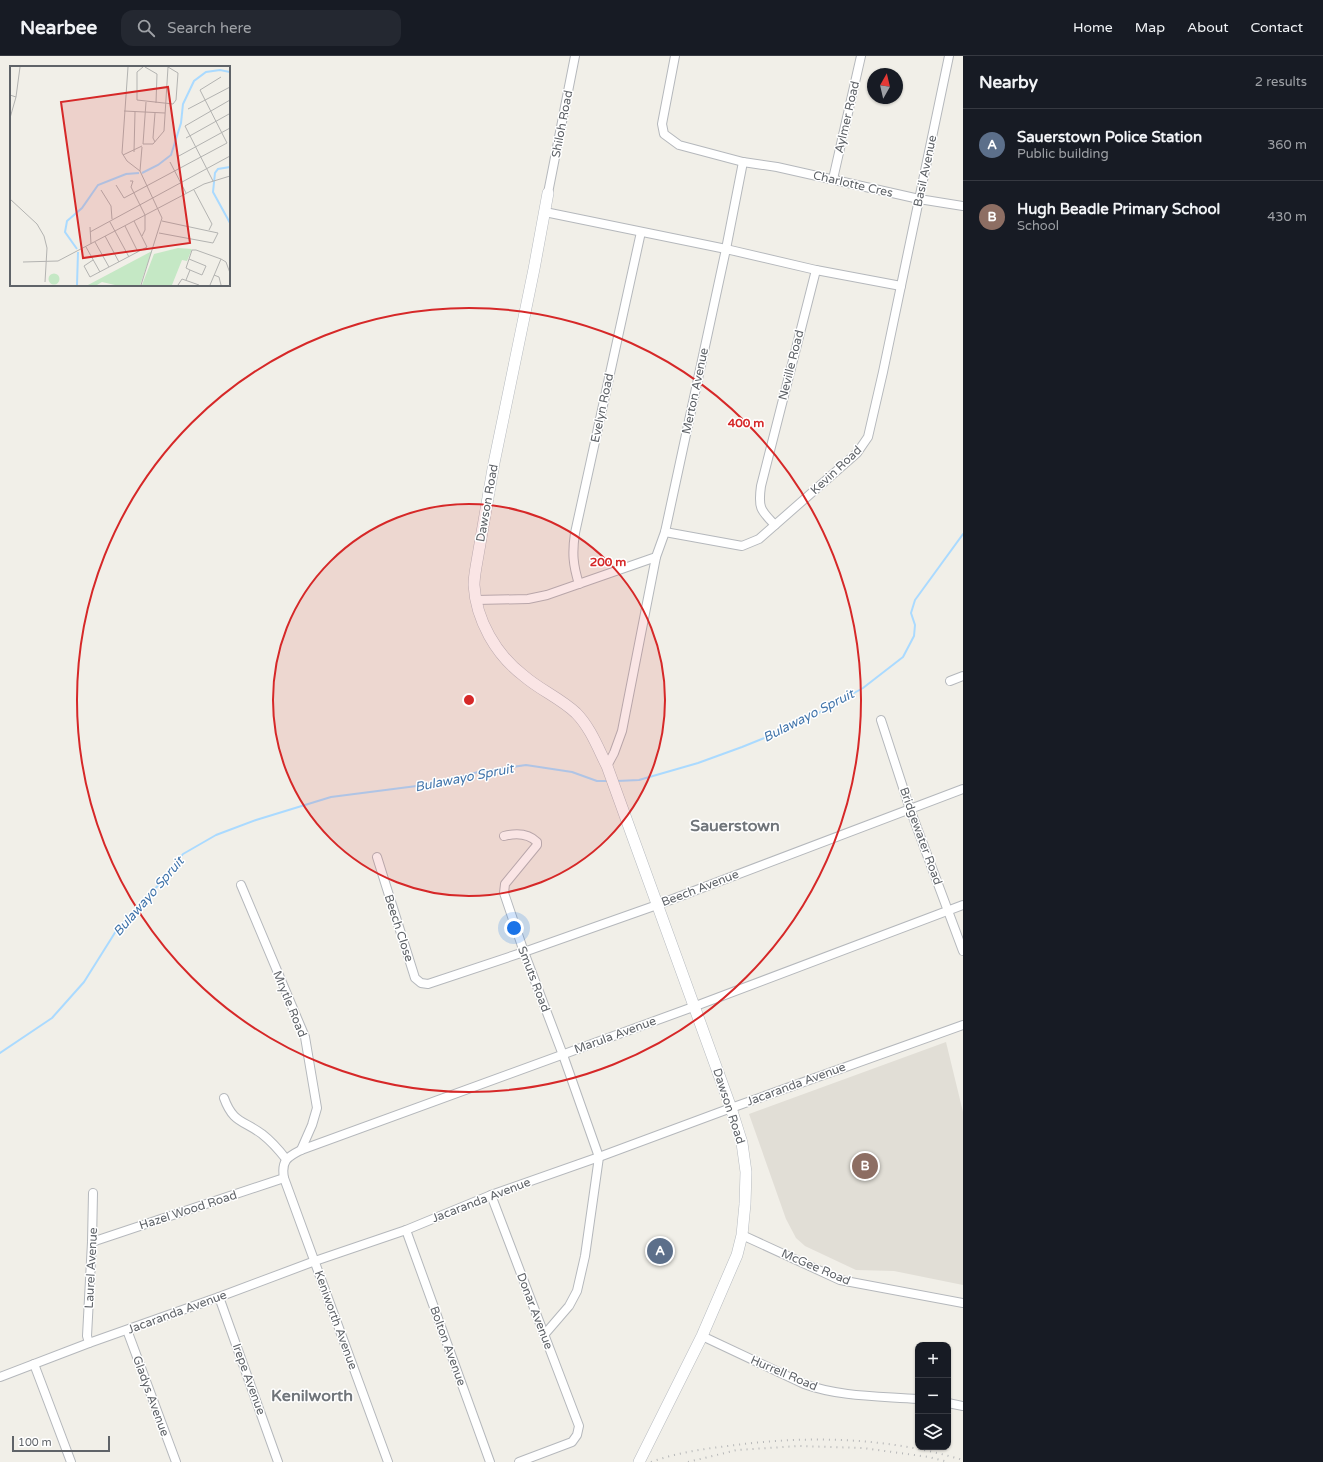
<!DOCTYPE html>
<html lang="en">
<head>
<meta charset="utf-8">
<style>
	body { margin:0; font-family:"Varela Round",sans-serif; background:#242831; color:#f1f3f6 }
	.controls { position:absolute; right:12px; bottom:12px; display:grid; overflow:hidden; border-radius:8px; box-shadow:0 1px 3px #0004 }
	.controls button { width:36px; height:36px; display:grid; place-items:center; padding:0; border:0; border-bottom:1px solid #363941; background:#171b24; color:#f1f3f6; font:20px sans-serif }
	.compass { position:absolute; left:867px; top:12px; width:36px; height:36px; border-radius:50%; background:#171b24; box-shadow:0 1px 3px #0004; rotate:8deg }
	.scale { position:absolute; left:12px; bottom:10px; width:98px; box-sizing:border-box; padding-left:4px; border:2px solid #5f6368; border-top:0; font-size:11px; line-height:14px; white-space:nowrap; color:#5f6368; -webkit-text-stroke:3px #fff; paint-order:stroke }
	.you { position:absolute; left:514px; top:872px; width:14px; height:14px; margin:-10px; border:3px solid #fff; border-radius:50%; background:#1a73e8; box-shadow:0 0 0 6px #1a73e833 }
	.badge { display:grid; place-items:center; width:26px; height:26px; border-radius:50%; background:#ea4335; color:#fff; font-size:13px; font-weight:700 }
	.pin { position:absolute; translate:-50% -50%; border:2px solid #fff; box-shadow:0 1px 4px #0006 }
	.list { margin:0; padding:0; list-style:none }
	h2 { display:flex; justify-content:space-between; align-items:center; height:52px; margin:0; padding:0 16px; font-size:17px }
	h2 small { font-size:13px; font-weight:400; color:#9ea1a6 }
	.list li { display:grid; grid-template-columns:26px 1fr auto; gap:12px; align-items:center; box-sizing:border-box; height:72px; padding:0 16px; border-top:1px solid #363941 }
	.list b { display:block; font-size:15px; white-space:nowrap }
	.list p { margin:0; font-size:13px; white-space:nowrap; color:#9ea1a6 }
	.list em { font-size:13px; font-style:normal; color:#9ea1a6 }
	.icon { flex:none; width:22px; height:22px; fill:none; stroke:currentColor; stroke-width:2; stroke-linecap:round; stroke-linejoin:round }
	.map { position:relative; flex:none; width:963px; height:1406px; overflow:hidden }
	header { display:flex; align-items:center; gap:24px; box-sizing:border-box; height:56px; padding:0 20px; background:#171b24; border-bottom:1px solid #363941 }
	header strong { font-size:19px }
	nav { display:flex; gap:22px; margin-inline-start:auto; font-size:14px }
	.search { width:280px; height:36px; background:#242831; display:flex; align-items:center; gap:10px; box-sizing:border-box; padding:0 14px; border-radius:12px; color:#9ea1a6; font-size:15px }
	main { display:flex }
	aside { flex:1; background:#171b24 }
	.map>svg:first-child { display:block }
</style>
</head>
<body>
<header>
<strong>Nearbee</strong>
<div class="search"><svg class="icon" aria-label="search" viewBox="0 0 24 24"><circle cx="10" cy="10" r="6"/><path d="M15 15l6 6"/></svg>Search here</div>
<nav><a>Home</a><a>Map</a><a>About</a><a>Contact</a></nav>
</header>
<main>
<div class="map">
<svg width="963" height="1406" viewBox="0 0 963 1406">
	<rect width="100%" height="100%" fill="#f1efe8"/>
	<path fill="#e1ded6" d="M 946,986 L 963,1056 L 963,1229 L 894,1215 L 856,1214 L 805,1190 L 796,1182 L 786,1163 L 749,1058 Z"/>
	<g fill="none" stroke-linecap="round" stroke-linejoin="round">
		<g stroke="#aadaff" stroke-width="2">
			<path d="M 617,725 L 639,724 L 698,707 L 742,691 L 777,677 L 815,659 L 863,632 L 903,601 L 914,580 L 915,569 L 911,557 L 915,544 L 963,478"/>
			<path d="M 0,997 L 52,962 L 84,926 L 116,875 L 163,824 L 183,798 L 216,779 L 256,764 L 331,741 L 440,727 L 478,716 L 526,709 L 572,716 L 597,725 L 608,725"/>
		</g>
		<g stroke="#b5b8bc" stroke-width="10">
			<g id="street">
				<path d="M 675,0 L 662,68 L 664,78 L 679,89 L 743,106 L 777,111 L 919,143 L 963,150"/>
				<path d="M 833,123 L 861,0"/>
				<path d="M 548,137 L 575,0"/>
				<path d="M 545,156 L 726,193 L 816,214 L 901,230"/>
				<path d="M 775,469 C 760,454 758,451 761,430 L 816,214"/>
				<path d="M 665,476 L 742,490 L 759,483 L 857,397 L 868,381 L 883,316 L 949,0"/>
				<path d="M 579,528 C 573,509 572,497 575,477 L 641,176"/>
				<path d="M 476,544 L 528,543 L 547,539 L 656,501 L 665,476 L 726,193 L 743,106"/>
				<path d="M 950,625 L 963,620"/>
				<path d="M 881,664 L 910,753 L 963,895"/>
				<path d="M 607,710 L 614,697 L 622,675 L 656,501"/>
				<path d="M 504,780 C 516,777 528,777 537,786 L 537,789 L 505,828 L 504,837 L 524,896 L 563,999 L 599,1101 L 585,1200 L 577,1235 L 569,1250 L 544,1279"/>
				<path d="M 377,801 L 415,922 L 421,927 L 428,928 L 524,896 L 657,849 L 963,733"/>
				<path d="M 241,829 L 305,981 L 317,1052 L 312,1069 L 301,1094"/>
				<path d="M 224,1042 C 233,1067 243,1064 262,1078 C 271,1085 279,1094 286,1103"/>
				<path d="M 491,1139 L 579,1370 L 577,1379 L 572,1386 L 519,1406"/>
				<path d="M 406,1174 L 490,1406"/>
				<path d="M 742,1179 L 840,1224 L 963,1247"/>
				<path d="M 92,1186 L 284,1122"/>
				<path d="M 219,1241 L 278,1406"/>
				<path d="M 127,1274 L 176,1406"/>
				<path d="M 702,1280 L 804,1328 C 840,1341 880,1340 918,1343"/>
				<path d="M 89,1287 L 87,1280 L 92,1186 L 93,1137"/>
				<path d="M 34,1308 L 71,1406"/>
				<path d="M 0,1321 L 89,1287 L 219,1241 L 315,1205 L 406,1174 L 491,1139 L 599,1101 L 731,1052 L 963,969"/>
				<path d="M 948,1347 L 963,1350"/>
				<path d="M 388,1406 L 284,1122 C 281,1105 287,1101 301,1094 L 693,951 L 963,849"/>
			</g>
		</g>
		<g stroke="#b6babf" stroke-width="12">
			<path id="secondary" d="M 548,137 L 534,213 L 494,407 L 476,511 C 475,517 474,523 474,529 C 476,564 496,599 524,620 C 540,634 560,642 576,657 C 590,671 598,692 607,710 L 731,1052 L 742,1087 L 746,1116 L 745,1148 L 742,1179 L 737,1199 L 702,1280 L 639,1406"/>
		</g>
		<use href="#street" stroke="#fff" stroke-width="8"/>
		<use href="#secondary" stroke="#fff" stroke-width="11"/>
		<g stroke="#b6b7b8" stroke-width="2" stroke-dasharray="1 5" stroke-linecap="butt">
			<path d="M 651,1406 C 676,1397 702,1393 728,1390 C 807,1379 887,1381 963,1404"/>
			<path d="M 688,1406 L 737,1394 L 799,1390 L 863,1392 L 929,1401 L 948,1406"/>
		</g>
	</g>
	<circle cx="469" cy="644" r="196" fill="#d62828" fill-opacity=".12"/>
	<g fill="none" stroke="#d62828" stroke-width="2">
		<circle cx="469" cy="644" r="196"/>
		<circle cx="469" cy="644" r="392"/>
	</g>
	<g text-anchor="middle" stroke-width="3" stroke-linejoin="round" paint-order="stroke">
		<g font-size="12" fill="#5f6368" stroke="#fff">
			<text transform="translate(847 61) rotate(-77)" y="4">Aylmer Road</text>
			<text transform="translate(562 68) rotate(-79)" y="4">Shiloh Road</text>
			<text transform="translate(925 115) rotate(-78)" y="4">Basil Avenue</text>
			<text transform="translate(853 128) rotate(13)" y="4">Charlotte Cres</text>
			<text transform="translate(791 309) rotate(-76)" y="4">Neville Road</text>
			<text transform="translate(695 335) rotate(-78)" y="4">Merton Avenue</text>
			<text transform="translate(602 352) rotate(-78)" y="4">Evelyn Road</text>
			<text transform="translate(836 414) rotate(-43)" y="4">Kevin Road</text>
			<text transform="translate(487 447) rotate(-80)" y="4">Dawson Road</text>
			<text transform="translate(921 780) rotate(70)" y="4">Bridgewater Road</text>
			<text transform="translate(700 832) rotate(-21)" y="4">Beech Avenue</text>
			<text transform="translate(399 872) rotate(72)" y="4">Beech Close</text>
			<text transform="translate(534 923) rotate(69)" y="4">Smuts Road</text>
			<text transform="translate(290 948) rotate(68)" y="4">Mrytle Road</text>
			<text transform="translate(615 979) rotate(-20)" y="4">Marula Avenue</text>
			<text transform="translate(796 1028) rotate(-20)" y="4">Jacaranda Avenue</text>
			<text transform="translate(729 1050) rotate(72)" y="4">Dawson Road</text>
			<text transform="translate(481 1144) rotate(-21)" y="4">Jacaranda Avenue</text>
			<text transform="translate(188 1154) rotate(-18)" y="4">Hazel Wood Road</text>
			<text transform="translate(816 1211) rotate(23)" y="4">McGee Road</text>
			<text transform="translate(91 1212) rotate(-87)" y="4">Laurel Avenue</text>
			<text transform="translate(535 1255) rotate(69)" y="4">Donar Avenue</text>
			<text transform="translate(177 1256) rotate(-20)" y="4">Jacaranda Avenue</text>
			<text transform="translate(336 1264) rotate(70)" y="4">Keniworth Avenue</text>
			<text transform="translate(448 1290) rotate(70)" y="4">Bolton Avenue</text>
			<text transform="translate(784 1317) rotate(23)" y="4">Hurrell Road</text>
			<text transform="translate(249 1323) rotate(70)" y="4">Irepe Avenue</text>
			<text transform="translate(151 1340) rotate(70)" y="4">Gladys Avenue</text>
		</g>
		<g font-size="13" font-style="italic" fill="#4174aa" stroke="#fff">
			<text transform="translate(808 659) rotate(-27)" y="5">Bulawayo Spruit</text>
			<text transform="translate(464 721) rotate(-11)" y="5">Bulawayo Spruit</text>
			<text transform="translate(148 840) rotate(-49)" y="5">Bulawayo Spruit</text>
		</g>
		<g font-size="16" font-weight="bold" fill="#70757a" stroke="#fff">
			<text x="735" y="775">Sauerstown</text>
			<text x="312" y="1345">Kenilworth</text>
		</g>
	</g>
	<g transform="translate(10 10)">
		<rect width="220" height="220" fill="#f1efe8"/>
		<path d="M 168,182 L 182,183 L 177,195 L 172,194 L 162,219 L 132,219 L 144,188 ZM 142,185 L 130,219 L 105,219 L 92,216 L 87,219 L 78,219 ZM38.5 213a5.5 5.5 0 1 1 11 0a5.5 5.5 0 1 1-11 0Z" fill="#c5e8c5"/>
		<path fill="none" stroke="#aadaff" stroke-width="2" d="M 220,101 L 208,103 L 205,107 L 203,126 L 220,157M 132,107 L 148,99 L 161,89 L 171,57 L 173,38 L 184,15 L 196,6 L 210,4 L 220,6 L 220,9M 67,183 L 55,166 L 57,155 L 72,142 L 88,119 L 116,108 L 129,107M 67,219 L 68,186"/>
		<path fill="none" stroke="#b3b3b1" stroke-width="1" d="M 118,1 L 112,87 L 117,95 L 130,105 L 152,152 L 131,219M 133,1 L 127,6 L 127,34 L 163,38 L 166,34 L 168,7 L 158,1M 135,1 L 147,8 L 146,37M 0,29 L 6,31 L 10,1M 178,43 L 220,21M 114,45 L 155,47M 0,52 L 6,31M 176,72 L 219,48M 145,76 L 143,72 L 145,47M 133,78 L 143,78 L 154,65 L 158,1M 133,78 L 136,36M 124,86 L 125,46M 113,89 L 132,80M 167,91 L 220,62M 160,96 L 176,127M 130,105 L 132,81M 120,115 L 123,115 L 121,121 L 135,149 L 135,164 L 132,170M 203,115 L 175,60 L 220,34M 106,119 L 114,132 L 217,77 L 190,24 L 211,11M 91,124 L 101,140 L 102,153M 184,124 L 202,158 L 199,164M 0,133 L 27,158 L 34,170 L 37,182 L 35,216M 100,156 L 119,191M 115,160 L 128,186M 80,161 L 81,178M 80,166 L 220,90M 149,167 L 203,177 L 208,167 L 152,155M 95,170 L 109,196M 85,176 L 99,201M 76,181 L 90,206M 179,193 L 196,200 L 192,209 L 180,204M 211,193 L 216,196 L 220,207M 83,194 L 74,200 L 80,211 L 137,181 L 124,155M 13,196 L 48,195 L 194,118 L 220,110M 204,209 L 209,211 L 211,219M 176,214 L 180,204 L 176,202 L 182,184 L 186,184 L 211,193 L 200,219M 168,219 L 172,213 L 189,219"/>
		<path fill="#d62828" fill-opacity="0.15" stroke="#d62828" stroke-width="2" d="M 158,21 L 180,177 L 73,192 L 51,36 Z"/>
		<rect width="220" height="220" fill="none" stroke="#5f6368" stroke-width="2"/>
	</g>
	<circle cx="469" cy="644" r="6" fill="#d62828" stroke="#fff" stroke-width="2"/>
	<g font-size="12" text-anchor="middle" font-weight="bold" fill="#d62828" stroke="#fff" stroke-width="3" stroke-linejoin="round" paint-order="stroke">
		<text x="746" y="371">400 m</text>
		<text x="608" y="510">200 m</text>
	</g>
</svg>
<div class="controls">
<button>+</button>
<button>−</button>
<button><svg class="icon" aria-label="layers" viewBox="0 0 24 24"><path d="M12 4l9 5-9 5-9-5zM3 14l9 5 9-5"/></svg></button>
</div>
<svg class="compass" viewBox="-18 -18 36 36"><path d="M0-13l5 13h-10z" fill="#e53935"/><path d="M0 13l5-13h-10z" fill="#9ea1a6"/></svg>
<div class="scale">100 m</div>
<div class="you"></div>
<div class="pin badge" style="left:660px;top:1195px;background:#5c6f8a">A</div>
<div class="pin badge" style="left:865px;top:1110px;background:#8d6e63">B</div>
</div>
<aside>
<h2>Nearby<small>2 results</small></h2>
<ul class="list">
<li><span class="badge" style="background:#5c6f8a">A</span><div><b>Sauerstown Police Station</b><p>Public building</p></div><em>360 m</em></li>
<li><span class="badge" style="background:#8d6e63">B</span><div><b>Hugh Beadle Primary School</b><p>School</p></div><em>430 m</em></li>
</ul>
</aside>
</main>
</body>
</html>
